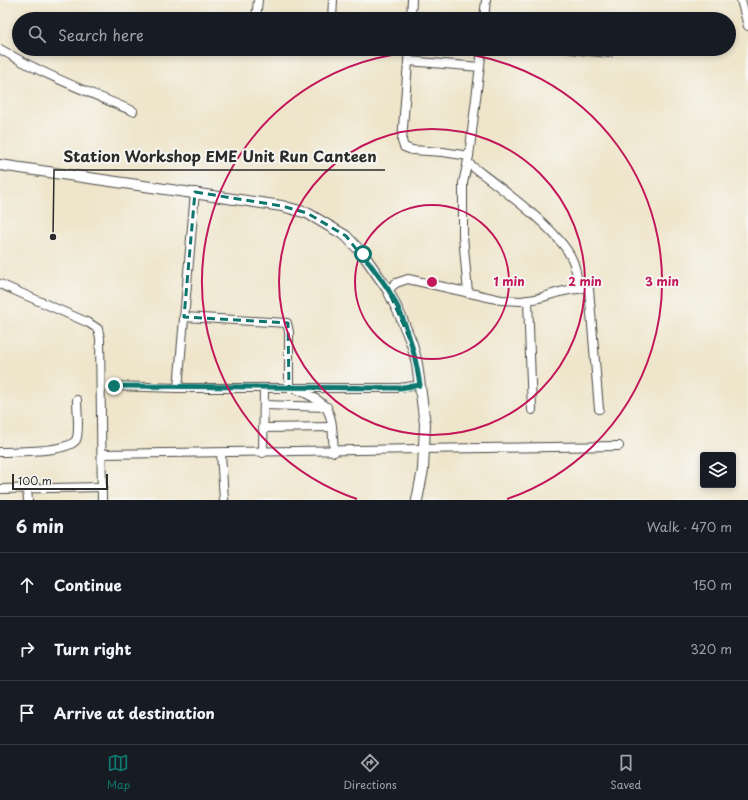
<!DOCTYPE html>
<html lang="en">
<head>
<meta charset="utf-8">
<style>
	body { margin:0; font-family:"Playpen Sans",sans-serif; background:#20242c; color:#f1f3f6 }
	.controls { position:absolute; right:12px; bottom:12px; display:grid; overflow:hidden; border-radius:4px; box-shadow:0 2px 6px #0003 }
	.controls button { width:36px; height:36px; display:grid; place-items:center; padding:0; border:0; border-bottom:1px solid #363941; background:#171b24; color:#f1f3f6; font:20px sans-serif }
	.scale { position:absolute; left:12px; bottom:10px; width:96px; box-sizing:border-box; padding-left:4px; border:2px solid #2b2b2b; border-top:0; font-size:11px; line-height:14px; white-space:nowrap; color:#2b2b2b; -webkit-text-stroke:3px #f6f6f2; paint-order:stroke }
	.stop { position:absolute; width:12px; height:12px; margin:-9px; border:3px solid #0f766e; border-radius:50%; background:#fff }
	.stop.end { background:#0f766e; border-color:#fff; box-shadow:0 1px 4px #0008 }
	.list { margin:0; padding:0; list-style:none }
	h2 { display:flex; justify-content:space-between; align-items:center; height:52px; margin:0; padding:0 16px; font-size:17px }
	h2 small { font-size:13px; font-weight:400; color:#9ea1a6 }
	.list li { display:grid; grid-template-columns:26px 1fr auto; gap:12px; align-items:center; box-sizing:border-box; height:64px; padding:0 16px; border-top:1px solid #363941 }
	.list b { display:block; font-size:15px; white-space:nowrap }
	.list em { font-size:13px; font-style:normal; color:#9ea1a6 }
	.icon { flex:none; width:22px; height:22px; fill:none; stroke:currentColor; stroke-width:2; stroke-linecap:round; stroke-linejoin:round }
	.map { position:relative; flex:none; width:748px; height:500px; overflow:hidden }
	.search { position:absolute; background:#171b24; box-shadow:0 2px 6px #0003; left:12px; right:12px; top:12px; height:44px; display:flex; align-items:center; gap:10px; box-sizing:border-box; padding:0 14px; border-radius:22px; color:#9ea1a6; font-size:15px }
	.sheet { height:244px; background:#171b24 }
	nav { display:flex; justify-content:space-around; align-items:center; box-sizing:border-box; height:56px; border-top:1px solid #363941; background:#171b24; font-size:11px; color:#9ea1a6 }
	nav a { display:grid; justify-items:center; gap:2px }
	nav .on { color:#0f766e }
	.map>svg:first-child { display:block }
</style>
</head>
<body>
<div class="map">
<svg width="748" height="500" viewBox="0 0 748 500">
	<rect width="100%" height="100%" fill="#f6f6f2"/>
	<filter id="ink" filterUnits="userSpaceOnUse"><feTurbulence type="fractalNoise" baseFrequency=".025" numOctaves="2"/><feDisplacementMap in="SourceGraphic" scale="8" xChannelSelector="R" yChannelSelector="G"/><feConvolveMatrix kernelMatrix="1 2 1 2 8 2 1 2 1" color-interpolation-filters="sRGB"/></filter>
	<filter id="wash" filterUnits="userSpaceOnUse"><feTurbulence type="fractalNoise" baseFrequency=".012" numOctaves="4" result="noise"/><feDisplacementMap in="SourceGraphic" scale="16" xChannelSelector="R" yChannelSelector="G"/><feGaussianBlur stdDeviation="0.9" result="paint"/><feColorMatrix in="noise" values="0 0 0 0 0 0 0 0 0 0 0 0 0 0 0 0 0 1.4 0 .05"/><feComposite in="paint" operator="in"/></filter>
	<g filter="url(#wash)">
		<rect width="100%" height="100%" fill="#efe5cb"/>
	</g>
	<g filter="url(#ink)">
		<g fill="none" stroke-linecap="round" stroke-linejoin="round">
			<g stroke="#484743" stroke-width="10">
				<g id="minor">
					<path d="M 741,0 L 748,26"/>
					<path d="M 256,19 L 258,0"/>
					<path d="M 332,19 L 333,0"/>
					<path d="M 411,19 L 412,0"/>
					<path d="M 484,19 L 486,0"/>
					<path d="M 0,49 C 42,74 88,92 133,111"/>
					<path d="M 396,49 L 409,53"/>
					<path d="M 409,49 L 402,141 L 404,147 L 412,150 L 443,152 L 469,156"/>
					<path d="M 571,49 L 609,53"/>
					<path d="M 408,61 L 480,67"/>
					<path d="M 468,163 C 496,185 558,228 572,259 C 577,269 577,278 578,289 L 586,287 L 589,289 L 599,409"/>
					<path d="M 195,192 L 178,388 L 400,388 L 420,385"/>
					<path d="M 0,284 L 89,323 L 98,329 L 100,338 L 102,500"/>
					<path d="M 388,290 L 396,283 L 408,279 L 501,300 L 521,301 L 528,300"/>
					<path d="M 468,293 L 463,236 L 463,183 L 469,156 L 482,49"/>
					<path d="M 184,317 L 287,323 L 289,332 L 289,388"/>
					<path d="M 114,386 L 178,388"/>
					<path d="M 298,390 C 335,405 331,415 334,452"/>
					<path d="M 264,405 L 327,407"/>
					<path d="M 532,410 L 528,300 C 547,298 557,290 578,289"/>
					<path d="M 263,428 L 332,427"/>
					<path d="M 0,452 C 15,451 67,453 76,440 C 80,433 77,409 77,400"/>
					<path d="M 221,453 L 224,500"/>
					<path d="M 263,453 L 264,388"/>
					<path d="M 103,454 L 619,446"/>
					<path d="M 0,489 L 103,487"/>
					<path d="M 27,489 L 28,500"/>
				</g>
			</g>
			<g stroke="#484743" stroke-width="12">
				<path id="tertiary" d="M 0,165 L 282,206 L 307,213 L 346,236 L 363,254 L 388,290 L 401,317 L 412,344 L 417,364 L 425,424 L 423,470 L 417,500"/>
			</g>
			<use href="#minor" stroke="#fff" stroke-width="8"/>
			<use href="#tertiary" stroke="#fff" stroke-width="10"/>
		</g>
	</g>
	<g fill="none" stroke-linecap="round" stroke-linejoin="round" filter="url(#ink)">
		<path stroke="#0f766e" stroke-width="5" d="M 114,386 L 400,388 L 420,385 C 415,352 406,318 388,289 C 380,277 371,266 363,254"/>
	</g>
	<path fill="none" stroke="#0f766e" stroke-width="3" stroke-dasharray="8 5" stroke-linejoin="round" d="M 195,192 L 282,206 L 307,213 L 346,236 L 388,290 L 412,344 L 420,385 L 400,388 L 289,388 L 288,323 L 184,317 Z"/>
	<g fill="none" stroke="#c2185b" stroke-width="2">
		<circle cx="432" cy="282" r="77"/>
		<circle cx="432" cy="282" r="153"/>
		<path d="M357 499A230 230 0 1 1 507 499"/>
	</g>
	<circle cx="432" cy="282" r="6" fill="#c2185b" stroke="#f6f6f2" stroke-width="2"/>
	<g font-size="12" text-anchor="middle" font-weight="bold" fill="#c2185b" stroke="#f6f6f2" stroke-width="4" stroke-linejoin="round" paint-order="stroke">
		<text x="509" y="286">1 min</text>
		<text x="585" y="286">2 min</text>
		<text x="662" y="286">3 min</text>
	</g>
	<path fill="none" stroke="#2b2b2b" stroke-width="1.5" d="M53 237L54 170H385"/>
	<circle fill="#2b2b2b" stroke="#f6f6f2" stroke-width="1.5" cx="53" cy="237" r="4"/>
	<g font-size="15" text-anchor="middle" font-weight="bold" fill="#2b2b2b" stroke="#f6f6f2" stroke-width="4" stroke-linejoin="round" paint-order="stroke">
		<text x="220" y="162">Station Workshop EME Unit Run Canteen</text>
	</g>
</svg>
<div class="controls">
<button><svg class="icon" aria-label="layers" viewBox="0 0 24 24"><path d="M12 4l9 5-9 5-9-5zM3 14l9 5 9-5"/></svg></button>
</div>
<div class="scale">100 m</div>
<div class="stop" style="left:363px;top:254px"></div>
<div class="stop end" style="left:114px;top:386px"></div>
<div class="search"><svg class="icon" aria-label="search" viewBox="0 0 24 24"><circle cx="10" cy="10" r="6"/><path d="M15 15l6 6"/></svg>Search here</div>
</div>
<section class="sheet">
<h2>6 min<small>Walk · 470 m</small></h2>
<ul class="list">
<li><svg class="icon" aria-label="ahead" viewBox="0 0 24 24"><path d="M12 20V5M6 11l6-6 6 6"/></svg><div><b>Continue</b></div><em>150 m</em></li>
<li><svg class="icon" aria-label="right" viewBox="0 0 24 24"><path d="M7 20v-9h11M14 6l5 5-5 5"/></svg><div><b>Turn right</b></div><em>320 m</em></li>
<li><svg class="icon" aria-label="arrive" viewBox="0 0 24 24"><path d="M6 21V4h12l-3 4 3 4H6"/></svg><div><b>Arrive at destination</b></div></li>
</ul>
</section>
<nav>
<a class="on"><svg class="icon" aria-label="map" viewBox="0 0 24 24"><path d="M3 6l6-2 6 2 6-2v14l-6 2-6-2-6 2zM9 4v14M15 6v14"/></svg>Map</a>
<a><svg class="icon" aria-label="directions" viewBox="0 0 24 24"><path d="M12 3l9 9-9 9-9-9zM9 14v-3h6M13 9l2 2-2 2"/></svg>Directions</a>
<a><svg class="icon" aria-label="saved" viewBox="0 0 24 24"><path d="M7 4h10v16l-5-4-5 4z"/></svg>Saved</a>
</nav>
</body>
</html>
